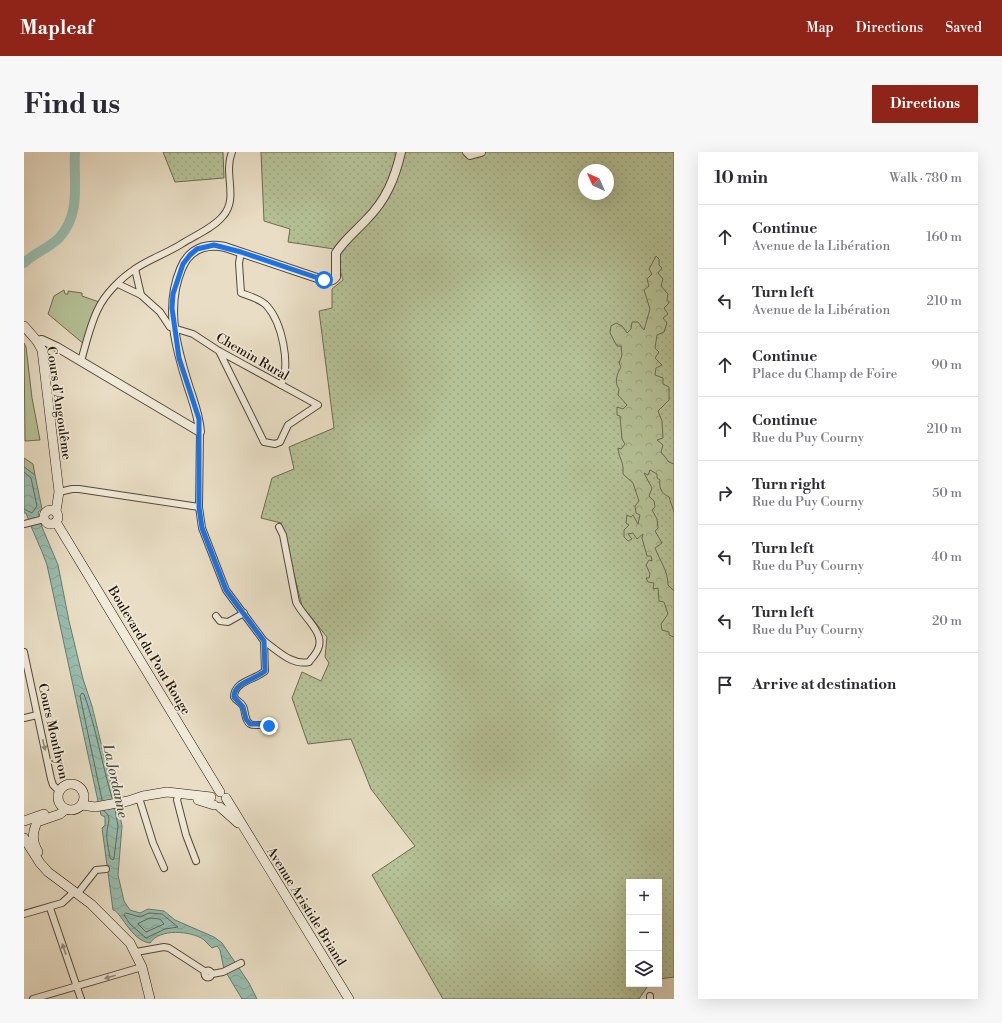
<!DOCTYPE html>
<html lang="en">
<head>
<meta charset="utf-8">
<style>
	body { margin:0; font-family:"Libre Bodoni",serif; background:#f7f7f7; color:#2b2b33 }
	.controls { position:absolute; right:12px; bottom:12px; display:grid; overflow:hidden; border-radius:0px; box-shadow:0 4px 16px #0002 }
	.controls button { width:36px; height:36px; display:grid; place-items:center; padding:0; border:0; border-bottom:1px solid #e1e1e2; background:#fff; color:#2b2b33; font:20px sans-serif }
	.compass { position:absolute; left:554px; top:12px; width:36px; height:36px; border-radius:50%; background:#fff; box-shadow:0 4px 16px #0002; rotate:315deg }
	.stop { position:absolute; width:12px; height:12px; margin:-9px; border:3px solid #1a73e8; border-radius:50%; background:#fff }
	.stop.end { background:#1a73e8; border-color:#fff; box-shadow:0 1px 4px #0008 }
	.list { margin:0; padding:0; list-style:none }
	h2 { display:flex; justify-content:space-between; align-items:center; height:52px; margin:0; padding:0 16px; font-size:17px }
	h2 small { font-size:13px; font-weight:400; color:#7c7c81 }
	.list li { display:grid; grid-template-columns:26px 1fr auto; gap:12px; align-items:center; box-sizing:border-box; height:64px; padding:0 16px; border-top:1px solid #e1e1e2 }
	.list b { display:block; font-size:15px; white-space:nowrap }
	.list p { margin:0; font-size:13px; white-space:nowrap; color:#7c7c81 }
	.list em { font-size:13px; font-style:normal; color:#7c7c81 }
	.icon { flex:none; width:22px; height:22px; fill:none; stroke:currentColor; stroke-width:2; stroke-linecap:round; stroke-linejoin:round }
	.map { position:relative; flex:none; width:650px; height:847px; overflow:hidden; border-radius:0px }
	header { display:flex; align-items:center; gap:24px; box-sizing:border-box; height:56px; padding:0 20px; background:#8f2418; color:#fff }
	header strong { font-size:19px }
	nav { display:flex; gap:22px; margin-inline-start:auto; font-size:14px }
	.intro { display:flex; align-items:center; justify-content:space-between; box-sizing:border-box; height:96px; padding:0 24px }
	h1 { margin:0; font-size:28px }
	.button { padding:10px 18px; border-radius:0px; background:#8f2418; color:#fff; font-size:14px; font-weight:700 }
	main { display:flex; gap:24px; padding:0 24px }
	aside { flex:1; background:#fff; border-radius:0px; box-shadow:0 4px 16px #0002 }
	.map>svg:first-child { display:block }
</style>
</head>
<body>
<header>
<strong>Mapleaf</strong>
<nav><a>Map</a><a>Directions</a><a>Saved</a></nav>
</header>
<div class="intro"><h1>Find us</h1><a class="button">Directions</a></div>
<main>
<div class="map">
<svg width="650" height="847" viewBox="0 0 650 847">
	<defs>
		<pattern id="grass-dots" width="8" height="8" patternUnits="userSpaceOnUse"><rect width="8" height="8" fill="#b5c196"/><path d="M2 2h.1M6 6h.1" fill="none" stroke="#9ba580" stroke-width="1.8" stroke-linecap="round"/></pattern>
		<pattern id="forest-crowns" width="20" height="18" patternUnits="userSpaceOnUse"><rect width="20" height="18" fill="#b5c196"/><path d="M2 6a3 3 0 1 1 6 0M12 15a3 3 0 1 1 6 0" fill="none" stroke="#9ba580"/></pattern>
		<pattern id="water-waves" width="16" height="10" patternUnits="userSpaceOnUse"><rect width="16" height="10" fill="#99bdaf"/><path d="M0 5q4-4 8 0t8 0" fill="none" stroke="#84a295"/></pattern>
	</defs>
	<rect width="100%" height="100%" fill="#e9dec5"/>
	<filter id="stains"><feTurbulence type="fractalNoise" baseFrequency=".005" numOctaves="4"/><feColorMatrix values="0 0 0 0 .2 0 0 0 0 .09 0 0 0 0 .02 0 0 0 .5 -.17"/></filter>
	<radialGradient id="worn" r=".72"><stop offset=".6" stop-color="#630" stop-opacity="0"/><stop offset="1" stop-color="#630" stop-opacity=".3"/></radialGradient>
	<g fill="url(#grass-dots)" stroke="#6b6c51" fill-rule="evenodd">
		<path d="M 139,0 L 199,0 L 200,26 L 151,30 Z"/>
		<path d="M 237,0 L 650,0 L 650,825 L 635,827 L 635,730 L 605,730 L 605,832 L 625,832 L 615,847 L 419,847 L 348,723 L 391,694 L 347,637 L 327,587 L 284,592 L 268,546 L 278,520 L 297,529 L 305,511 L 301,505 L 303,485 L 278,454 L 257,371 L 237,366 L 248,326 L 270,317 L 265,295 L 310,276 L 295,159 L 308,156 L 308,137 L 319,128 L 310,97 L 264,90 L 266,77 L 240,69 ZM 560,18 L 584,18 L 584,42 L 560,42 Z"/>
	</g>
	<path fill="url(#forest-crowns)" stroke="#6b6c51" d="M 632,104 L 635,107 L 635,113 L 638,116 L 634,121 L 639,127 L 637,134 L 644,142 L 643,147 L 645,151 L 640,156 L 644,162 L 639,166 L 643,171 L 640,180 L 633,183 L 631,196 L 635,200 L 631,206 L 638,213 L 632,216 L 631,223 L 639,226 L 639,232 L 645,235 L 645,248 L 634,259 L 638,269 L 639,286 L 633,288 L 639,293 L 637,300 L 645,310 L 650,312 L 650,360 L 645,345 C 637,341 635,336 636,328 L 633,326 L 633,322 L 626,318 L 624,323 L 620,321 L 628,336 L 625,344 L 630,349 L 631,355 L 628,358 L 633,367 L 634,376 L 631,379 L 638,391 L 631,396 C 636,409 644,419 644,433 L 650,439 L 650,485 L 645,483 L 645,480 L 638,478 L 637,472 L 644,462 L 640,450 L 635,449 L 634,436 L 629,437 L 630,431 L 624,430 L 622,426 L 625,426 L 626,422 L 622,413 L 625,408 L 628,409 L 627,404 L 623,404 L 618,386 L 619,382 L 613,387 L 609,381 L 604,382 L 608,387 L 604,389 L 600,385 L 600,378 L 605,373 L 602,371 L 603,363 L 607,365 L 609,363 L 614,372 L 616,363 L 612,361 L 611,354 L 615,349 L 609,331 L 599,322 C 600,308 595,308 594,296 L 597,297 L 601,292 L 598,287 L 596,264 L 593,263 L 593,255 L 599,257 L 603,253 L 594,243 L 595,237 C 590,230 593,222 597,215 L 595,211 L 598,203 L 597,194 L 593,194 L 586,181 L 587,174 L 592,171 L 598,174 L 603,181 L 607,177 L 608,170 L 614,170 L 620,178 L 626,157 L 620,138 L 625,134 L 623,127 L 628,122 L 625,117 Z"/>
	<g fill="#b5c196" stroke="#6b6c51">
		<path d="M 40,138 L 41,142 L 44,142 L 44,139 L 58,141 L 58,144 L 75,150 L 71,157 L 61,193 L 24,162 L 30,144 Z"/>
		<path d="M 0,191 L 2,195 L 8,246 L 16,288 L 1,289 Z"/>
		<path d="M 0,306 L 9,312 L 11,323 L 0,315 Z"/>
	</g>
	<path fill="url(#water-waves)" stroke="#697b6e" d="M 0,315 L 11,323 L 18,357 L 14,360 L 18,375 L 34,413 L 45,469 L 59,527 L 68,554 L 87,632 L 94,656 L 98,674 L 94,723 L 100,749 L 106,758 L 116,761 L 124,757 L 140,759 L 151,768 L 190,785 L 198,791 L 225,831 L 233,847 L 218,847 L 200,817 L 196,798 L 193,794 L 188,796 C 185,793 182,790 179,787 C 166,779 136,776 126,791 C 107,789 96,758 89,758 L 78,676 L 81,673 L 81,665 L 77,663 L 23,413 C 17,395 8,379 2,361 L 0,361 Z"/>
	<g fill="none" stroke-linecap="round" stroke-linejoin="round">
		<g stroke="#5d6a5e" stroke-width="1">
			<path d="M 0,320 L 7,326 L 13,354 L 8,361 L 0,357"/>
			<path d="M 78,648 L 56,544 L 58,541 L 60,542 C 72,576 78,612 88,646"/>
			<path d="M 80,659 C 89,665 83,672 83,680 C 82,688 85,698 86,706 L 89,708 L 90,706 L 94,674 L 91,657"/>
			<path d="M 102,761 L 116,765 L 125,761 L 138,762 L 154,775 L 141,777 L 122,786 L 106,772 L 100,763 Z"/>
			<path d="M 126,766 L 136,767 L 140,772 L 122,780 L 114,772 Z"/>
		</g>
		<path stroke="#99bdaf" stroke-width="10" d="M 0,111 C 10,101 25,96 35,86 C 58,61 49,30 51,0"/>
		<g stroke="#53493a" stroke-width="8">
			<g id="minor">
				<path d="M 217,100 L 215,111 L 217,141 C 225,144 237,147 243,154 C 258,171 267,213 257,233"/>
				<path d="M 94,132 L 117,143 L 111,117"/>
				<path d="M 117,143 L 136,160 L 146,175 L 169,182 L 195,199 L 294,253 L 264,273 L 256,290 L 251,292 L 240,290 L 195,199"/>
				<path d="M 57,209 C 62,192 66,173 74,157 C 81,142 97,126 111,117 C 125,107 144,101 159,91 C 172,83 189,76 199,64 C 215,46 199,22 208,0"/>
				<path d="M 35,340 L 48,337 L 55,337 L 175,355 L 176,280"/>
				<path d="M 175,355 L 178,376 L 202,438 L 240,489 L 241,519 C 231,528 210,529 210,545 C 212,549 217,550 219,554 C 222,560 220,568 226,572 C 231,575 238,571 245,574"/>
				<path d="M 0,372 L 20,367"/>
				<path d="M 192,464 L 196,469 L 204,470 L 220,461"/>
				<path d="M 240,489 C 253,498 268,514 285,510 C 288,506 292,502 294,497 C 302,481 278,464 272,450 L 259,383 L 255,375"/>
				<path d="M 0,500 L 27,627 L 29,633 L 35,639"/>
				<path d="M 0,566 L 13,563"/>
				<path d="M 154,645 L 153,648 L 162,683 L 172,709"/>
				<path d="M 116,649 L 129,691 L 140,716"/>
				<path d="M 54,741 L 72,718 L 82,717"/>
				<path d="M 26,756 L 57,847"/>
				<path d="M 0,762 L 38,751 L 51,739"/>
				<path d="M 112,800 L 140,795 L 145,796 L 182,820"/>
				<circle cx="184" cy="822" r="3.5"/>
				<path d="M 188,822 L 199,820 L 217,811"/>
				<path d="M 9,847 L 118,815"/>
				<path d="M 626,847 L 626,844"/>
			</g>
		</g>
		<g stroke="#53493a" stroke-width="10">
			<g id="tertiary">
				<path d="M 443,0 L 446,3 L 457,0"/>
				<path d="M 13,189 L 18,188 L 33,195 L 176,280 C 175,263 169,249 164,233 C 152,195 141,155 157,117 C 165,97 181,91 201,95 L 299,128 C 305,129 308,130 312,125 L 312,101 C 320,88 333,78 343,67 C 362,48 371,26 377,0"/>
			</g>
		</g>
		<g stroke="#21170c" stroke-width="10">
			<g id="secondary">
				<path d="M 0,174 L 13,189 L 18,198 L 35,340 L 32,359"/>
				<circle cx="27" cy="365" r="7"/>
				<path d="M 32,370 L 196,640"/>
				<circle cx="47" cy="645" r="13"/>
				<path d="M 202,646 L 325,847"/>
				<path d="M 174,648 L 190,653"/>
				<path d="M 58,653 L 71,655 L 104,649 L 119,644 L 143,640 L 187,645"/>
				<path d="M 196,655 L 214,671"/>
				<path d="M 0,669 L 20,662"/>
				<path d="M 0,686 L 16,711 L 24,720 L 67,752 L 106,791 L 118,815 L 126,847"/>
				<path d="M 14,700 C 8,689 8,682 13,670 L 36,662 L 42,657"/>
			</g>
		</g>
		<use href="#minor" stroke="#f1ead9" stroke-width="6"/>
		<use href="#tertiary" stroke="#f1ead9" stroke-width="8"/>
		<use href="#secondary" stroke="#f1ead9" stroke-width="9"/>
	</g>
	<defs><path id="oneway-solid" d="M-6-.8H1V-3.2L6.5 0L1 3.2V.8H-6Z"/></defs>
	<g fill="#938b7d">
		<use href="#oneway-solid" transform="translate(20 593) rotate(77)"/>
		<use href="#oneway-solid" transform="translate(40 797) rotate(-109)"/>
		<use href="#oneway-solid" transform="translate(86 825) rotate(164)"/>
	</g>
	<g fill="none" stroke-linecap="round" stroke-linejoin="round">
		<path stroke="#1a73e8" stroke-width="5" d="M 245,574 L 239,572 L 226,572 L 222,567 L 219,555 L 210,545 C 210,530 231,528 241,519 L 240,489 L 202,438 L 178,376 L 175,355 L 175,267 L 155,206 L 148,156 L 149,142 L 159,112 L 166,103 L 173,97 L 190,93 L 217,100 L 300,128"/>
	</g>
	<g text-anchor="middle" stroke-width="3.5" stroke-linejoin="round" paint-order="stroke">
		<g font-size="13" fill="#21170c" stroke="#f1ead9">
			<text transform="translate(229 204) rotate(30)" y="5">Chemin Rural</text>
			<text transform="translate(36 251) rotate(82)" y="5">Cours d'Angoulême</text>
			<text transform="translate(126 498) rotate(59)" y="5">Boulevard du Pont Rouge</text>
			<text transform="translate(30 579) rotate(77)" y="5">Cours Monthyon</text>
			<text transform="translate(283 754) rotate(58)" y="5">Avenue Aristide Briand</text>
		</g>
		<g font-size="14" font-style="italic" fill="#4b5145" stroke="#f1ead9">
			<text transform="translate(92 629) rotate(78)" y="5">La Jordanne</text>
		</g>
	</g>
	<rect width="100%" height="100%" filter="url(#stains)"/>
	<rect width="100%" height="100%" fill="url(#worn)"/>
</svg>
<div class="controls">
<button>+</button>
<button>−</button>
<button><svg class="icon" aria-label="layers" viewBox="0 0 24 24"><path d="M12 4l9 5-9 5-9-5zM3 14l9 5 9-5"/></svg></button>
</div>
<svg class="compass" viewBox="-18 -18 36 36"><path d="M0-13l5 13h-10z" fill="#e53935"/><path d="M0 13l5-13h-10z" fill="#7c7c81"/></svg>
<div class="stop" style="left:300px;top:128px"></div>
<div class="stop end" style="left:245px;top:574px"></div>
</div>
<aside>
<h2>10 min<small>Walk · 780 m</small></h2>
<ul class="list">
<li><svg class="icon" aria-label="ahead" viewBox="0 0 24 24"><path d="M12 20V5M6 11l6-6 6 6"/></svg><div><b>Continue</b><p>Avenue de la Libération</p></div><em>160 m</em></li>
<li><svg class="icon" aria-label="left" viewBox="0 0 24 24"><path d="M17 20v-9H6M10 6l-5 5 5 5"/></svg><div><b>Turn left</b><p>Avenue de la Libération</p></div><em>210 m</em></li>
<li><svg class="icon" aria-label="ahead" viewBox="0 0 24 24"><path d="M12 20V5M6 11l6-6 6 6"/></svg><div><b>Continue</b><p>Place du Champ de Foire</p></div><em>90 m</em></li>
<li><svg class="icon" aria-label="ahead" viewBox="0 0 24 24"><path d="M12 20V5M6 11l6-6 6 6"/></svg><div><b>Continue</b><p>Rue du Puy Courny</p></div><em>210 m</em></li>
<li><svg class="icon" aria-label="right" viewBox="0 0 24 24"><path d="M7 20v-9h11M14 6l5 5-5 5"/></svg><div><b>Turn right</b><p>Rue du Puy Courny</p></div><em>50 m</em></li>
<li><svg class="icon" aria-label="left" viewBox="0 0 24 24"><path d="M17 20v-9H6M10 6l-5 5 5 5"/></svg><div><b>Turn left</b><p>Rue du Puy Courny</p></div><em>40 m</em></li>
<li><svg class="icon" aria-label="left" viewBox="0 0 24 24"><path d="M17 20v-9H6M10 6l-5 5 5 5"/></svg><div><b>Turn left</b><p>Rue du Puy Courny</p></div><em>20 m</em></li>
<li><svg class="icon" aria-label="arrive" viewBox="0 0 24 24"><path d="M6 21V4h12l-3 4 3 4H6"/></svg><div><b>Arrive at destination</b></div></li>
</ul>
</aside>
</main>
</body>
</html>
